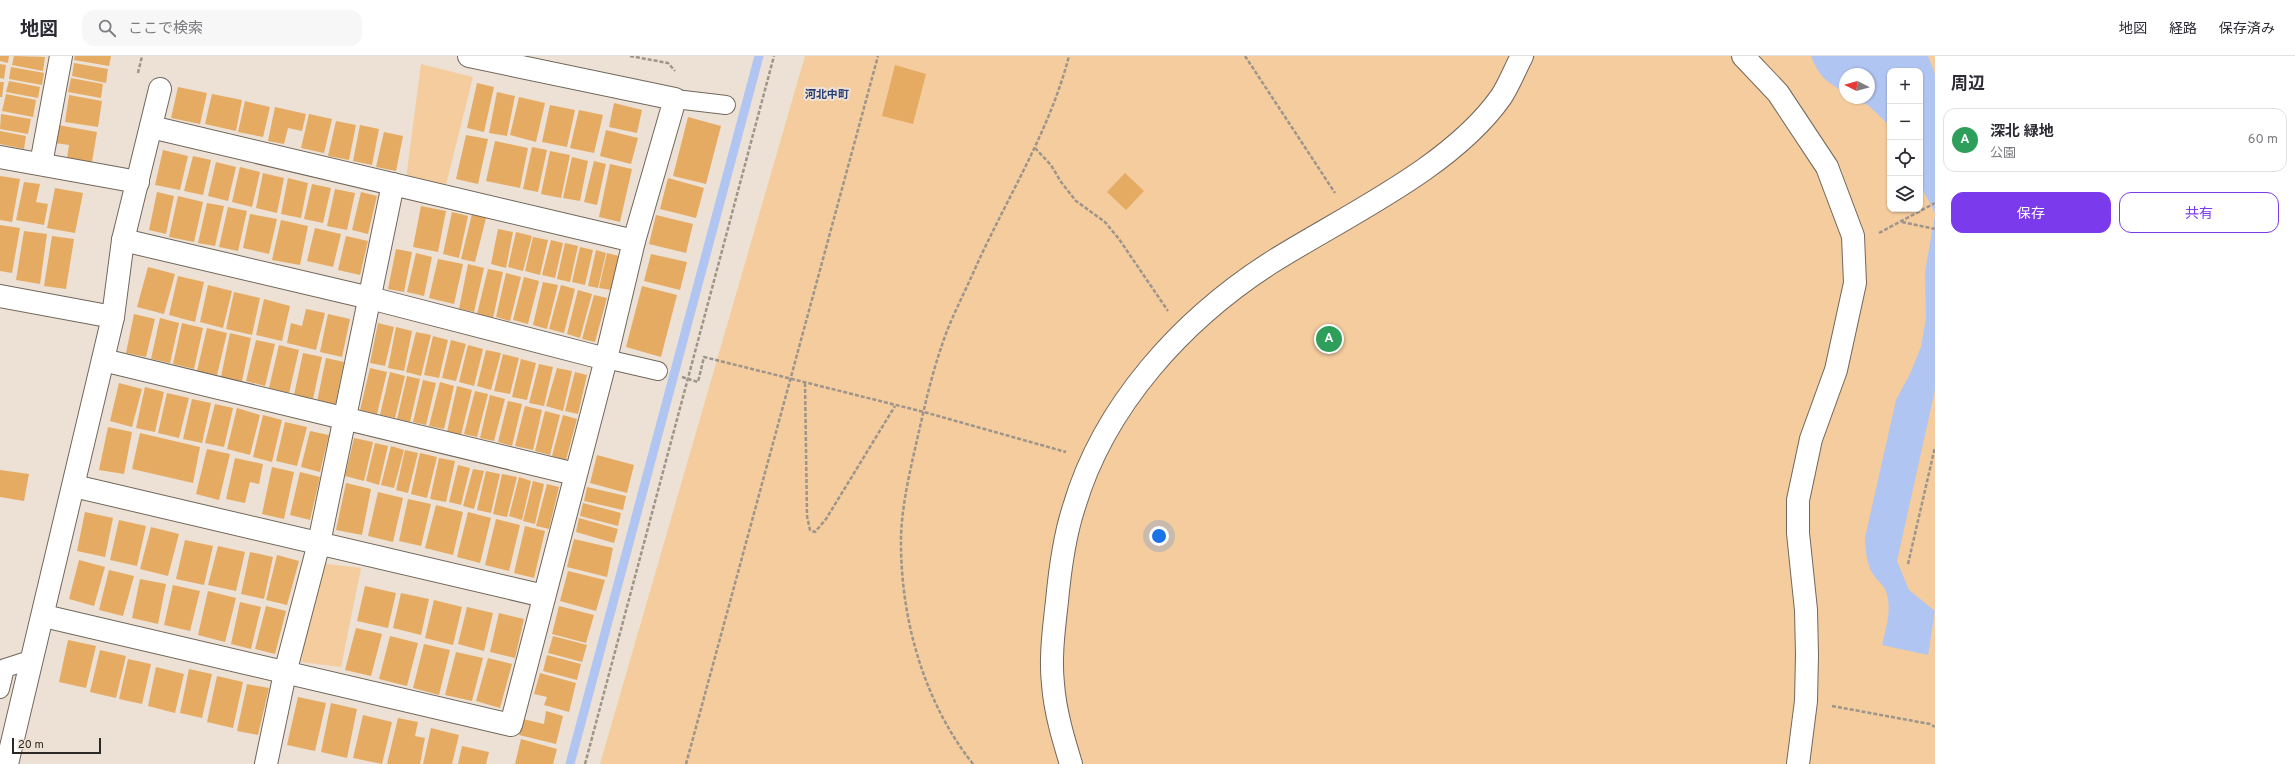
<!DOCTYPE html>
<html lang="ja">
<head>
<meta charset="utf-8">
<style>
	body { margin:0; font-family:Overpass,"Noto Sans JP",sans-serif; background:#f7f7f7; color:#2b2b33 }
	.controls { position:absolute; right:12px; top:12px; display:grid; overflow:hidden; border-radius:8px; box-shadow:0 1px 3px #0004 }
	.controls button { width:36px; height:36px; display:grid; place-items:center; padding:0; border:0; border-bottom:1px solid #e1e1e2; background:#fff; color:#2b2b33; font:20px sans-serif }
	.compass { position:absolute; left:1839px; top:12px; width:36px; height:36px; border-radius:50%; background:#fff; box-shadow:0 1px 3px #0004; rotate:276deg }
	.scale { position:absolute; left:12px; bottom:10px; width:89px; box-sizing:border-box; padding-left:4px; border:2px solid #2c2823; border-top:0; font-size:11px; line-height:14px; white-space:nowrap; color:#2c2823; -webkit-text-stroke:3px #ece1d4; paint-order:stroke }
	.you { position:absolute; left:1159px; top:480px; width:14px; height:14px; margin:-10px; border:3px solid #fff; border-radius:50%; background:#1a73e8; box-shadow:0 0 0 6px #1a73e833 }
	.badge { display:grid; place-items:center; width:26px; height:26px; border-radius:50%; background:#7c3aed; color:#fff; font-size:13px; font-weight:700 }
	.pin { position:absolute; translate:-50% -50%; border:2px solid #fff; box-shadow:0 1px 4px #0006 }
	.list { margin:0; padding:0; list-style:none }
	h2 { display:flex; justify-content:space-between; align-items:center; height:52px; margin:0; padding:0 16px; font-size:17px }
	h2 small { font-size:13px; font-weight:400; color:#7c7c81 }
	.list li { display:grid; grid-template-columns:26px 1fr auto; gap:12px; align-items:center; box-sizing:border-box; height:64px; margin:0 8px 8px; padding:0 8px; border:1px solid #e1e1e2; border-radius:12px }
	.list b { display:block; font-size:15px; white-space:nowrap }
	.list p { margin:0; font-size:13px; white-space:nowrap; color:#7c7c81 }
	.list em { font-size:13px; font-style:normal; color:#7c7c81 }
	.actions { display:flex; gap:8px; padding:12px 16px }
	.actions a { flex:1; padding:9px 0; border:1px solid #7c3aed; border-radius:12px; text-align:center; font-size:14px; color:#7c3aed }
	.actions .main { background:#7c3aed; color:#fff }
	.icon { flex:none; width:22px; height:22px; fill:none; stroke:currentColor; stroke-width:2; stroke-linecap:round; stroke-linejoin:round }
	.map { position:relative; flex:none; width:1935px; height:708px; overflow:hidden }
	header { display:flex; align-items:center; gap:24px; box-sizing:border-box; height:56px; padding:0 20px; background:#fff; border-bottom:1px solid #e1e1e2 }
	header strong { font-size:19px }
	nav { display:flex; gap:22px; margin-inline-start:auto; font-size:14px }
	.search { width:280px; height:36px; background:#f7f7f7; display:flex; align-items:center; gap:10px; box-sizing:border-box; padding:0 14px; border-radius:12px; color:#7c7c81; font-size:15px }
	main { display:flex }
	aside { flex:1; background:#fff }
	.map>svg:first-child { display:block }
</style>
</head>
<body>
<header>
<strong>地図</strong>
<div class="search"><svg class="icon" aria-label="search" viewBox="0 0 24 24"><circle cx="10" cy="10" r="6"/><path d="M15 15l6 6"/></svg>ここで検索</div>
<nav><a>地図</a><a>経路</a><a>保存済み</a></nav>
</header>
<main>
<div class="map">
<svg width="1935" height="708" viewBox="0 0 1935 708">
	<rect width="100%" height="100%" fill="#ece1d4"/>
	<g fill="#f4cc9e" fill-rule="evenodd">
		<path d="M 805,0 L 1935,0 L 1935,708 L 600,708 ZM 1890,15 L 1920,15 L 1920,153 L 1890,153 ZM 1845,18 L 1869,18 L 1869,42 L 1845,42 Z"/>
		<path d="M 421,8 L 473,21 L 445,133 L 406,123 Z"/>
		<path d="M 320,507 L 361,512 L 341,611 L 301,606 Z"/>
	</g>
	<g fill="#b1c5f2">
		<path d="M 1811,0 L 1928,0 L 1935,18 L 1935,157 L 1920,128 L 1920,15 L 1890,15 L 1890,70 L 1869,50 L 1855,42 L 1869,42 L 1869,18 L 1845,18 L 1845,36 C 1826,26 1819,20 1811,0 Z"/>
		<path d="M 1935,159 L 1935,334 L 1897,505 L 1909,534 L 1935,555 L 1928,599 L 1882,589 C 1886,572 1893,551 1885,533 C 1883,529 1878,525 1875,521 C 1866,509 1866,496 1865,482 L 1896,344 L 1910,318 L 1921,291 L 1926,262 L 1925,216 Z"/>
	</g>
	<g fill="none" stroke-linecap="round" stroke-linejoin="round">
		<path stroke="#b1c5f2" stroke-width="9" d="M 570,708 L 759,0"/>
	</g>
	<g fill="#e5ab63">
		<path d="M 0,0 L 9,0 L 8,7 L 0,5 Z"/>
		<path d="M 14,0 L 45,1 L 43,15 L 12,9 Z"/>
		<path d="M 75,0 L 111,0 L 109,10 L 74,4 Z"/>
		<path d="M 74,7 L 108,13 L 106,27 L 72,20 Z"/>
		<path d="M 0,8 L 6,9 L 4,23 L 0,22 Z"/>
		<path d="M 895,9 L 926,18 L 913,68 L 882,60 Z"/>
		<path d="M 11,11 L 44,17 L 42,29 L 9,23 Z"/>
		<path d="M 71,22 L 103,28 L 101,42 L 68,36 Z"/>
		<path d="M 9,25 L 40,31 L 38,42 L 6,36 Z"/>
		<path d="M 0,26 L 4,26 L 2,41 L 0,41 Z"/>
		<path d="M 477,27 L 494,31 L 484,76 L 467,72 Z"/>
		<path d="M 178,31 L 207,37 L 200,68 L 171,62 Z"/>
		<path d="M 497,36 L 515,40 L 507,80 L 489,77 Z"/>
		<path d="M 6,38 L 36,44 L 33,61 L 2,55 Z"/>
		<path d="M 212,38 L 242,44 L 236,75 L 205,68 Z"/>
		<path d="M 69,39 L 102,45 L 98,71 L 65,66 Z"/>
		<path d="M 519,41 L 545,47 L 536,86 L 510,79 Z"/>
		<path d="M 245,45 L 270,51 L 263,81 L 238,76 Z"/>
		<path d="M 614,47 L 642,54 L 637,77 L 609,71 Z"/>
		<path d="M 550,49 L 575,54 L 567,91 L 542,86 Z"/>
		<path d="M 275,51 L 306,58 L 302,75 L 288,72 L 284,88 L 268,85 Z"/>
		<path d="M 579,54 L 603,59 L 594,97 L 570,92 Z"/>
		<path d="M 1,58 L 31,63 L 28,78 L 0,73 Z"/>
		<path d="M 309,58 L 332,63 L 324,97 L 301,92 Z"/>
		<path d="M 688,61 L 721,70 L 706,128 L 673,120 Z"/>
		<path d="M 336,65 L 356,69 L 349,104 L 328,100 Z"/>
		<path d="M 58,69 L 97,76 L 92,106 L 67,102 L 69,89 L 55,87 Z"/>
		<path d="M 360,69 L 379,73 L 372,109 L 353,105 Z"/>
		<path d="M 606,74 L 638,82 L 631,108 L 600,100 Z"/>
		<path d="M 0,75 L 26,80 L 24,93 L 0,88 Z"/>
		<path d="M 384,76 L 403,80 L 396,115 L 376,111 Z"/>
		<path d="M 466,79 L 488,83 L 478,128 L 456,123 Z"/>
		<path d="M 495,85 L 528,92 L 520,132 L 486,125 Z"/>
		<path d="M 532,91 L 547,94 L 538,136 L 523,133 Z"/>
		<path d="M 163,94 L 188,100 L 180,134 L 155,129 Z"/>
		<path d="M 550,95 L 570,99 L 561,142 L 541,138 Z"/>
		<path d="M 193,100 L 211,104 L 203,139 L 184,135 Z"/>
		<path d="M 572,101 L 588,105 L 580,145 L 563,142 Z"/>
		<path d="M 594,105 L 606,108 L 597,149 L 584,146 Z"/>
		<path d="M 216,106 L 236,111 L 228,145 L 208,140 Z"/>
		<path d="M 610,108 L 632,113 L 620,166 L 599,161 Z"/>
		<path d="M 240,111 L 260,116 L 252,151 L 232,146 Z"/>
		<path d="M 263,117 L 284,122 L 277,157 L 256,152 Z"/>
		<path d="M 1125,117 L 1144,135 L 1126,154 L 1107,136 Z"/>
		<path d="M 0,120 L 20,123 L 12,166 L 0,164 Z"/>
		<path d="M 288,122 L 308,127 L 301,162 L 281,158 Z"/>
		<path d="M 668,122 L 704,132 L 696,162 L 660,153 Z"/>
		<path d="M 24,126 L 40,128 L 36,146 L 48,148 L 44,169 L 16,164 Z"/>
		<path d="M 312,128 L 331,132 L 323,167 L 304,163 Z"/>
		<path d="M 55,132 L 83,137 L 75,177 L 47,172 Z"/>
		<path d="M 335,133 L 355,137 L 347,174 L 327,170 Z"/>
		<path d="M 157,136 L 174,140 L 166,178 L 149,174 Z"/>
		<path d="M 361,136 L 377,140 L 368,178 L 352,174 Z"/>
		<path d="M 178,140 L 203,146 L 194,186 L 169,181 Z"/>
		<path d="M 207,147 L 224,150 L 215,190 L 198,187 Z"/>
		<path d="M 421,150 L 446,155 L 438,196 L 413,191 Z"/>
		<path d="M 228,151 L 247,155 L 238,195 L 219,191 Z"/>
		<path d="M 452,156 L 468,160 L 459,202 L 443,198 Z"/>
		<path d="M 250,158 L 277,163 L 269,198 L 243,192 Z"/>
		<path d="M 472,158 L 486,162 L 475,206 L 461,203 Z"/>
		<path d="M 656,159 L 693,168 L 686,197 L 649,188 Z"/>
		<path d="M 281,164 L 308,170 L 300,209 L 272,204 Z"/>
		<path d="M 0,169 L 20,172 L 12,217 L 0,215 Z"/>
		<path d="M 315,172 L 341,178 L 333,211 L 307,205 Z"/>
		<path d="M 498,173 L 513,176 L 506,212 L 491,208 Z"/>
		<path d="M 24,175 L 47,178 L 40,228 L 16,224 Z"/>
		<path d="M 516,176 L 532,180 L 523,215 L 508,211 Z"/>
		<path d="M 52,180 L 74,183 L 66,233 L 44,230 Z"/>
		<path d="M 346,180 L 368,185 L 360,219 L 338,214 Z"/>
		<path d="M 533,181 L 548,184 L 540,219 L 525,215 Z"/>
		<path d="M 551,184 L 563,187 L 555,222 L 542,219 Z"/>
		<path d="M 565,187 L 578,190 L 570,226 L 557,223 Z"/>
		<path d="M 580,191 L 593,194 L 585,229 L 572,226 Z"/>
		<path d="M 396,193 L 412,196 L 404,236 L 388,233 Z"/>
		<path d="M 596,194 L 606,197 L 598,232 L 588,230 Z"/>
		<path d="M 416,197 L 432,201 L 424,240 L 407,236 Z"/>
		<path d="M 607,197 L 619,200 L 611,234 L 599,232 Z"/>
		<path d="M 651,198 L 687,206 L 680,234 L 644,225 Z"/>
		<path d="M 438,203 L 463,208 L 454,248 L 429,242 Z"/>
		<path d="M 468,208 L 484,212 L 474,256 L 459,253 Z"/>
		<path d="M 148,211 L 175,218 L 164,258 L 137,251 Z"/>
		<path d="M 488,213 L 503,216 L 493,262 L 477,258 Z"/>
		<path d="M 506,217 L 521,221 L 510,265 L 496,261 Z"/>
		<path d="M 178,220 L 204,226 L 195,266 L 169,259 Z"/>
		<path d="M 524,221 L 539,225 L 528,268 L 513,264 Z"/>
		<path d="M 543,226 L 558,229 L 547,273 L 533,269 Z"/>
		<path d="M 208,229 L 232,235 L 223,272 L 200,266 Z"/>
		<path d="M 561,229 L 575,233 L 564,277 L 549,273 Z"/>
		<path d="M 642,230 L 677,239 L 661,301 L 626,291 Z"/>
		<path d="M 578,234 L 592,238 L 580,282 L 567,278 Z"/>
		<path d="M 234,236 L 260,242 L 252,279 L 226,273 Z"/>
		<path d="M 594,239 L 607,242 L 595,286 L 582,283 Z"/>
		<path d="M 264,243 L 290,250 L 282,285 L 256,279 Z"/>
		<path d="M 306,253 L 325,257 L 316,294 L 287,287 L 291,267 L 302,270 Z"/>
		<path d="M 134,258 L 155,263 L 146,301 L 126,297 Z"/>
		<path d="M 328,258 L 350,263 L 342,301 L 320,296 Z"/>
		<path d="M 160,262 L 179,267 L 170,307 L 151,303 Z"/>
		<path d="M 182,267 L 203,272 L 194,313 L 173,308 Z"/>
		<path d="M 378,267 L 394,271 L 385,310 L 370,307 Z"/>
		<path d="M 396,271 L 412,275 L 404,315 L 388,312 Z"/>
		<path d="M 207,272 L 227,277 L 217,319 L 197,315 Z"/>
		<path d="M 416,276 L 431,279 L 421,320 L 406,316 Z"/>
		<path d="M 230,277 L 251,282 L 242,325 L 221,321 Z"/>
		<path d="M 433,280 L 448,284 L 439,322 L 424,319 Z"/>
		<path d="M 256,284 L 275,288 L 265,330 L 246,325 Z"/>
		<path d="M 451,284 L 466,288 L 456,325 L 442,322 Z"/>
		<path d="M 279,289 L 299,294 L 289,337 L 269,332 Z"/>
		<path d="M 468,289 L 483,293 L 474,330 L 459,326 Z"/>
		<path d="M 486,294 L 501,297 L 491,334 L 477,330 Z"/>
		<path d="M 303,297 L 322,301 L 313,343 L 294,339 Z"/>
		<path d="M 503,298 L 519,302 L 510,338 L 494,335 Z"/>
		<path d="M 326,302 L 344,306 L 335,350 L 317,346 Z"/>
		<path d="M 521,303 L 536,307 L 527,344 L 512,341 Z"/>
		<path d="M 539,308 L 553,311 L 544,350 L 529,347 Z"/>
		<path d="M 370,312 L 387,316 L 377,358 L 360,354 Z"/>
		<path d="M 557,312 L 572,315 L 563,355 L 546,350 Z"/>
		<path d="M 390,316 L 405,320 L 395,362 L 380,359 Z"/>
		<path d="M 575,316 L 587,319 L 578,358 L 565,355 Z"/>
		<path d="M 407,320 L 420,323 L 410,366 L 397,363 Z"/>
		<path d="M 423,324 L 436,327 L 426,369 L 413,366 Z"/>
		<path d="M 440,326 L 454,330 L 444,373 L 429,370 Z"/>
		<path d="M 119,327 L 142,333 L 132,371 L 110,365 Z"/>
		<path d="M 457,330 L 472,334 L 461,379 L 447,376 Z"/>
		<path d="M 145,331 L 164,336 L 155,376 L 136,372 Z"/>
		<path d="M 475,335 L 488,338 L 477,381 L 464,378 Z"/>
		<path d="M 167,337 L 189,342 L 179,382 L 158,377 Z"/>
		<path d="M 490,339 L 505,343 L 494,385 L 480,382 Z"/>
		<path d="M 192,343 L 211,347 L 202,387 L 183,383 Z"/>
		<path d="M 508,345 L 522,348 L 512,390 L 498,386 Z"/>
		<path d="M 215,348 L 233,352 L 224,391 L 205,387 Z"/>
		<path d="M 525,350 L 542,354 L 533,394 L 515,390 Z"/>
		<path d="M 237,352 L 260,359 L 250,399 L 227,393 Z"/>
		<path d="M 545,355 L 560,359 L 550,399 L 535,395 Z"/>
		<path d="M 263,359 L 282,364 L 272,406 L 253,401 Z"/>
		<path d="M 563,359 L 577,363 L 566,404 L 552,400 Z"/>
		<path d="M 285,366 L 307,371 L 297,410 L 276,405 Z"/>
		<path d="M 108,371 L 132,376 L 124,418 L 99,414 Z"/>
		<path d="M 310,375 L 329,379 L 320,416 L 301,411 Z"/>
		<path d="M 140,377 L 200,391 L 193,427 L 132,413 Z"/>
		<path d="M 354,382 L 373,386 L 364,425 L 345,420 Z"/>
		<path d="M 375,387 L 388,390 L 379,429 L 366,425 Z"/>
		<path d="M 391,390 L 404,394 L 394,432 L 381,429 Z"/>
		<path d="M 207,393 L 230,398 L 219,444 L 196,438 Z"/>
		<path d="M 405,394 L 418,397 L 408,437 L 396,434 Z"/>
		<path d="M 420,397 L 437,401 L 427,442 L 411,438 Z"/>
		<path d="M 597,399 L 634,409 L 627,437 L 590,427 Z"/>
		<path d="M 235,402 L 263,408 L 259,428 L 250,426 L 245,447 L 226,443 Z"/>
		<path d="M 439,402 L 455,405 L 446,446 L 430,443 Z"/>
		<path d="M 458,409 L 470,412 L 461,449 L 449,446 Z"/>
		<path d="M 272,411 L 294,416 L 284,463 L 262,458 Z"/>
		<path d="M 473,413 L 484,415 L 474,453 L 463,450 Z"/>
		<path d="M 0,414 L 29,418 L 24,445 L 0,441 Z"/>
		<path d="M 486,415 L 500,418 L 491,457 L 477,454 Z"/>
		<path d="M 300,416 L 320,421 L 310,464 L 290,459 Z"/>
		<path d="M 502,418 L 517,421 L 507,461 L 493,458 Z"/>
		<path d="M 519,421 L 531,425 L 522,464 L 509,460 Z"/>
		<path d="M 533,425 L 544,428 L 535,468 L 523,465 Z"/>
		<path d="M 346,427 L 371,433 L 362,479 L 336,474 Z"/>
		<path d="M 547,428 L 559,431 L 549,473 L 536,470 Z"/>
		<path d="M 587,431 L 626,440 L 623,454 L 584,445 Z"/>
		<path d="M 378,436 L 403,442 L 393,486 L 368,480 Z"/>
		<path d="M 408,443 L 431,448 L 421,490 L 399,485 Z"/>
		<path d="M 583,447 L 621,457 L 618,470 L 580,460 Z"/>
		<path d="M 436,449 L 463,456 L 453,499 L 425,492 Z"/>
		<path d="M 85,456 L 113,462 L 105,501 L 77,495 Z"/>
		<path d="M 468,456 L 491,462 L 480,507 L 457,501 Z"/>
		<path d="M 579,462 L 618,473 L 614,487 L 576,476 Z"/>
		<path d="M 496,463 L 520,469 L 509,515 L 485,509 Z"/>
		<path d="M 119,464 L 146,470 L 137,510 L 110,504 Z"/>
		<path d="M 525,470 L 545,475 L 534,522 L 514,517 Z"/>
		<path d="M 151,471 L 179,478 L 168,520 L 140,513 Z"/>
		<path d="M 574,483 L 613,492 L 607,521 L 567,511 Z"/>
		<path d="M 185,484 L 213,490 L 204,529 L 176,523 Z"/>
		<path d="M 218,490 L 245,496 L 236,535 L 208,529 Z"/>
		<path d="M 250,496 L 273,501 L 264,543 L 241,538 Z"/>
		<path d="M 277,499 L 299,505 L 287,549 L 266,544 Z"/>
		<path d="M 79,504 L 105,511 L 94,550 L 69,543 Z"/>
		<path d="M 109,514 L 134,520 L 123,560 L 99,554 Z"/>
		<path d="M 568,515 L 605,524 L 596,555 L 560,545 Z"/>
		<path d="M 140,523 L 166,528 L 158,568 L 132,562 Z"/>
		<path d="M 173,529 L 200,535 L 190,575 L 164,569 Z"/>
		<path d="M 365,530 L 396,537 L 388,572 L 357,565 Z"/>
		<path d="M 208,535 L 236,542 L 225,586 L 198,579 Z"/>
		<path d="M 401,537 L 429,543 L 421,579 L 393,572 Z"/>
		<path d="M 434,544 L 462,551 L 453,589 L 425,582 Z"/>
		<path d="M 240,546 L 261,551 L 251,593 L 231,588 Z"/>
		<path d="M 266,550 L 286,555 L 275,598 L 255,593 Z"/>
		<path d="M 559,550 L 594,559 L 586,587 L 552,578 Z"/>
		<path d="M 467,551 L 493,557 L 484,595 L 458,588 Z"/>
		<path d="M 499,557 L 524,563 L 515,602 L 490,596 Z"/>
		<path d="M 356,572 L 382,578 L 371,620 L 345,614 Z"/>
		<path d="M 390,580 L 418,587 L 407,630 L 379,623 Z"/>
		<path d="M 553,580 L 587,589 L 582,606 L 548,597 Z"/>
		<path d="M 68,584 L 96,590 L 86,632 L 59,626 Z"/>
		<path d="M 424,588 L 450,594 L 439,639 L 413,632 Z"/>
		<path d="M 100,594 L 126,600 L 116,642 L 90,636 Z"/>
		<path d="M 456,596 L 483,602 L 472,645 L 445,639 Z"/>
		<path d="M 547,599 L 581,608 L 577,624 L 543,615 Z"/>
		<path d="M 488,602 L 512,608 L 500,652 L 476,645 Z"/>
		<path d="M 128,603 L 151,608 L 142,648 L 119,643 Z"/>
		<path d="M 156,611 L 184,618 L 175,657 L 148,650 Z"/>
		<path d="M 189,613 L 212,618 L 202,662 L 180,657 Z"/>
		<path d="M 540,617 L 576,627 L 569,656 L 544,649 L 547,641 L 534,638 Z"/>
		<path d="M 217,620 L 243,626 L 233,672 L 207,666 Z"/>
		<path d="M 247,628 L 269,632 L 258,679 L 237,675 Z"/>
		<path d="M 298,641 L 326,647 L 315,695 L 287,689 Z"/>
		<path d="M 331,647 L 357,653 L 347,702 L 321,696 Z"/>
		<path d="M 546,655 L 563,660 L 556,688 L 519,679 L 523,663 L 544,668 Z"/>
		<path d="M 363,659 L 392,666 L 382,708 L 353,702 Z"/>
		<path d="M 398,662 L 418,666 L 415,680 L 425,682 L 420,708 L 387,708 Z"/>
		<path d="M 431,672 L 459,679 L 452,708 L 423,708 Z"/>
		<path d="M 521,683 L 557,693 L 553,708 L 515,708 Z"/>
		<path d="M 462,690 L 489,696 L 486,708 L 458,708 Z"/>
	</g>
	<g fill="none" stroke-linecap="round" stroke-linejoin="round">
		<g stroke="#71675c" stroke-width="20">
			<g id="lane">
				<path d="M 675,43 L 726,49"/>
				<path d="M 606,303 L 658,315"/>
				<path d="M 0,633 L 5,612 L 33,603"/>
			</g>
		</g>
		<g stroke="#71675c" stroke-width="24">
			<g id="street">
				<path d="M 1743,0 L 1778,37 L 1827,111 L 1853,180 L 1855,227 L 1836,314 L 1811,383 L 1798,444 L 1798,477 L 1806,554 L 1807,599 L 1806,645 L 1798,708"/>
				<path d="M 151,71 L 634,185"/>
				<path d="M 0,101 L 138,126"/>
				<path d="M 41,108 L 61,0"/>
				<path d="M 123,184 L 370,242 L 606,303"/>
				<path d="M 0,240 L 113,261"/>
				<path d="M 103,304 L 575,418"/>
				<path d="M 74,430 L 544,540"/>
				<path d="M 44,560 L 511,669 L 606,303 L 634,185 L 675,43 L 469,0"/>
				<path d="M 7,708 L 113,261 L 123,184 L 160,33"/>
				<path d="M 266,708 L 285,617 L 319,487 L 393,128"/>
				<path d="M 1071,708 C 1063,682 1055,655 1053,628 C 1050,601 1054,572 1057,545 C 1060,513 1064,481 1074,451 C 1104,349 1183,263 1272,206 C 1345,160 1451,112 1501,41 C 1509,29 1515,13 1522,0"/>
			</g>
		</g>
		<g stroke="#9d958b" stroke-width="2.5" stroke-dasharray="4 2" stroke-linecap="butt">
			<path d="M 630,0 L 668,7 L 675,15"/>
			<path d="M 1245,0 L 1335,137"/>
			<path d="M 138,17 L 142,0"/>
			<path d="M 1035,92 L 1051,109 L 1061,126 L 1076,145 L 1105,166 L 1119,183 L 1168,255"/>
			<path d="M 1902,166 L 1935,173"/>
			<path d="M 1879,177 L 1935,147"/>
			<path d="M 682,321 L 698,326 L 704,301 L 924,356 L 1066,396"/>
			<path d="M 805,327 L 807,460 L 810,474 L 815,476 L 826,463 L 895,350"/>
			<path d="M 1908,508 L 1935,391"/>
			<path d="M 1832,650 L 1930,668 L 1935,671"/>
			<path d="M 585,708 L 774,0"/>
			<path d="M 686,708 L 878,0"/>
			<path d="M 973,708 C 923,645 900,561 901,481 C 902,448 910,415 917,384 C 924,353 931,321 941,292 C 949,266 963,240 974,215 C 1006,143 1049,77 1069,0"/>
		</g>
		<use href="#lane" stroke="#fff" stroke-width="18"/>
		<use href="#street" stroke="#fff" stroke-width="22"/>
	</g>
	<g text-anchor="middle" stroke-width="4" stroke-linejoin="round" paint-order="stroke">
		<g font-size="11" font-weight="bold" fill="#283e76" stroke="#ece1d4">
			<text x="827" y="42">河北中町</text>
		</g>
	</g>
</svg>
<div class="controls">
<button>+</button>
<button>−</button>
<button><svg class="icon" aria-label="locate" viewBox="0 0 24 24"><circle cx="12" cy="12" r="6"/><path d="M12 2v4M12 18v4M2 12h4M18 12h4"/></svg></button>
<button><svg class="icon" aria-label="layers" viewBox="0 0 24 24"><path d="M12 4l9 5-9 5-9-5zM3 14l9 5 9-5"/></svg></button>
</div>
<svg class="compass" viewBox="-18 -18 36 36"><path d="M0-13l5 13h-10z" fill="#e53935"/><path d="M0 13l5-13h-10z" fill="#7c7c81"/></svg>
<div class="scale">20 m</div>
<div class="you"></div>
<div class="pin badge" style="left:1329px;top:283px;background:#2e9e5b">A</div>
</div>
<aside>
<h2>周辺<small></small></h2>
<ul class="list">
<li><span class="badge" style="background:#2e9e5b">A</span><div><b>深北 緑地</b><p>公園</p></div><em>60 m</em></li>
</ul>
<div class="actions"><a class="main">保存</a><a>共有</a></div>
</aside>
</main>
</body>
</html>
